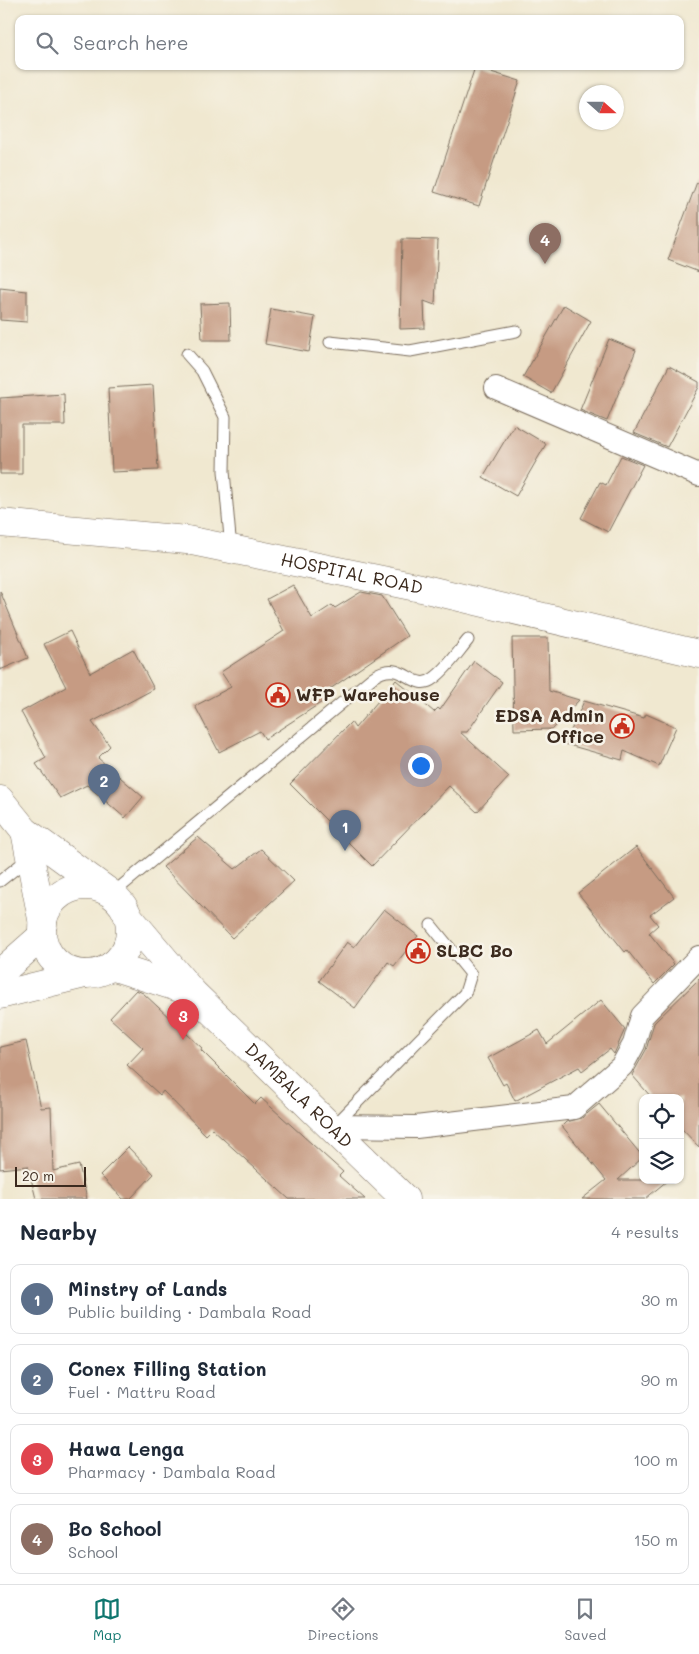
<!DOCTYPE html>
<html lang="en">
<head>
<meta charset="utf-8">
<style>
	body { margin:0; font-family:Mali,sans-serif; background:#f6f6f7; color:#1f2937 }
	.controls { position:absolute; right:15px; bottom:15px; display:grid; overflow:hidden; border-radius:10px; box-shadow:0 1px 4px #0004 }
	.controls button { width:45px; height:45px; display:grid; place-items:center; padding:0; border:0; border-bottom:1px solid #e0e1e3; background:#fff; color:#1f2937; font:25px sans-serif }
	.compass { position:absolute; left:579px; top:85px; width:45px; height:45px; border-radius:50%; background:#fff; box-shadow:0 1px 4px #0004; rotate:111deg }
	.scale { position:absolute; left:15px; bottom:12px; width:71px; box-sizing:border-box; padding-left:5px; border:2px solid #3b2a1e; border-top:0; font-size:14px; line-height:18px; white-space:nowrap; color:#3b2a1e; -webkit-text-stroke:4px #f7f3e8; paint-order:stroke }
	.you { position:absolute; left:420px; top:765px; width:18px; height:18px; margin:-12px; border:4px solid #fff; border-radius:50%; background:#1a73e8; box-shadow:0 0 0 8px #1a73e833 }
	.badge { display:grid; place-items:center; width:32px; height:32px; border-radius:50%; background:#0f766e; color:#fff; font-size:16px; font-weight:700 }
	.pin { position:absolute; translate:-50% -41px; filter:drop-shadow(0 1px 2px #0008) }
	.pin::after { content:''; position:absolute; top:26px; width:18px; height:15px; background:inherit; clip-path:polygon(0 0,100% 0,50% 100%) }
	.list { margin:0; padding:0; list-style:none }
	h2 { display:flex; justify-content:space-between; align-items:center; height:65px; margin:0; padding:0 20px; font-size:21px }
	h2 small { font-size:16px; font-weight:400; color:#747a83 }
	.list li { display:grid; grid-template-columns:32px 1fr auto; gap:15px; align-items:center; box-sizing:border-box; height:70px; margin:0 10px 10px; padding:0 10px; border:1px solid #e0e1e3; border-radius:10px }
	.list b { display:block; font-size:19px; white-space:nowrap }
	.list p { margin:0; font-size:16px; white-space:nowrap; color:#747a83 }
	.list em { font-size:16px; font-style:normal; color:#747a83 }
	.icon { flex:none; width:28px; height:28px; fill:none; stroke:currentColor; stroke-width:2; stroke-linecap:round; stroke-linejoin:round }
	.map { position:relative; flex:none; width:699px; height:1199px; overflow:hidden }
	.search { position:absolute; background:#fff; box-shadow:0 1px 4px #0004; left:15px; right:15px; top:15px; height:55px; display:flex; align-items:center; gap:12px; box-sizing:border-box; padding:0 18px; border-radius:10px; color:#747a83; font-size:19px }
	.sheet { height:385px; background:#fff }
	nav { display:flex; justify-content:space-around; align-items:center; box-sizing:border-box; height:70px; border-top:1px solid #e0e1e3; background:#fff; font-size:14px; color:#747a83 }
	nav a { display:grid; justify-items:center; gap:2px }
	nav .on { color:#0f766e }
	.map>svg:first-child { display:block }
</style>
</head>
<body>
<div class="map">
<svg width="699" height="1199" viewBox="0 0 699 1199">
	<rect width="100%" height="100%" fill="#f7f3e8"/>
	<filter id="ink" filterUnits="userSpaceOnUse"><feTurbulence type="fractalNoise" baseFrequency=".02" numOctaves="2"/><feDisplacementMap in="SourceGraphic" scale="10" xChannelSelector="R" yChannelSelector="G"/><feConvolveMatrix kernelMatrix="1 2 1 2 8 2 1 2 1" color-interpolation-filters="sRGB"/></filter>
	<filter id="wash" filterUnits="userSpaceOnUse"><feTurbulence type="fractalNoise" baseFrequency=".0096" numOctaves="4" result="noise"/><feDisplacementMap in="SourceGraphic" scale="20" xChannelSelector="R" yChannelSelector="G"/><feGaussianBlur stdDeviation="1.12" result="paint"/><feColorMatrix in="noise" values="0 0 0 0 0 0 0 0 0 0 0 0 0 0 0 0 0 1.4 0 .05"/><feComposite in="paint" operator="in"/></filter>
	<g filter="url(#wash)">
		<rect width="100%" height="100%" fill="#f0e8d0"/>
		<g id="blocks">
			<g fill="#c69b83">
				<path d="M 475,67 L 520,81 L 479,206 L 434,192 Z"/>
				<path d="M 697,182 L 699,183 L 699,272 L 668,260 Z"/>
				<path d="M 402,239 L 438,240 L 435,305 L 424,301 L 425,328 L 400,329 Z"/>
				<path d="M 0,288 L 27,291 L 27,322 L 0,320 Z"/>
				<path d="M 230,303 L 231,340 L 202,340 L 200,304 Z"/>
				<path d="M 564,305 L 591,321 L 551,393 L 523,377 Z"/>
				<path d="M 271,309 L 315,317 L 309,352 L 265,344 Z"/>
				<path d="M 609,339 L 636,350 L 607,421 L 580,410 Z"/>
				<path d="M 669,366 L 699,382 L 699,387 L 667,447 L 634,433 Z"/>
				<path d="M 153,385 L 158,470 L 112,472 L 108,388 Z"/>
				<path d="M 64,394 L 65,425 L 22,425 L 22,474 L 0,474 L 0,398 Z"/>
				<path d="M 514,425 L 546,444 L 516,496 L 483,477 Z"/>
				<path d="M 621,456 L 643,465 L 608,532 L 581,518 L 600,482 L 606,485 Z"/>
				<path d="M 293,585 L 312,618 L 332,605 L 335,608 L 361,592 L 382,596 L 407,636 L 330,689 L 333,695 L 265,739 L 260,731 L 219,752 L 195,706 L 231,687 L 221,672 L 284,631 L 267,599 Z"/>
				<path d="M 0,591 L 28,658 L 0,670 Z"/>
				<path d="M 70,631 L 90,673 L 133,649 L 154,689 L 92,722 L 110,746 L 98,758 L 143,797 L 125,818 L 87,785 L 60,798 L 36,764 L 46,758 L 21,712 L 66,687 L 44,644 Z"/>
				<path d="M 512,638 L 548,638 L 549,691 L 579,700 L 552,729 L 514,730 Z"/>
				<path d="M 474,661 L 502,682 L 470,728 L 467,732 L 460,732 L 509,777 L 477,812 L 449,786 L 372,866 L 290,784 L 351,722 L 355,728 L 396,680 L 434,712 L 438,708 L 440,710 Z"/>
				<path d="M 584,701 L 644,718 L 646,714 L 676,727 L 659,766 L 624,751 L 622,760 L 565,744 Z"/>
				<path d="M 198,837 L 235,869 L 261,849 L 294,881 L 232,938 L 163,867 Z"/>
				<path d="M 636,847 L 674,897 L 650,915 L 658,925 L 649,933 L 674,964 L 654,984 L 627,950 L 625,952 L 578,893 Z"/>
				<path d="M 384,909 L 418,936 L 394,966 L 388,962 L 355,1008 L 319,981 L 347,942 L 354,947 Z"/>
				<path d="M 699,979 L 699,1147 L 680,1127 L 680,1098 L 652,1098 L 632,1075 L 646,1050 L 654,1023 Z"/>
				<path d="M 136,990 L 143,993 L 202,1048 L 201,1050 L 255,1104 L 261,1098 L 343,1172 L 339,1176 L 365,1199 L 289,1199 L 212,1129 L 206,1135 L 163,1091 L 160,1095 L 127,1065 L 143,1048 L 110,1018 Z"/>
				<path d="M 601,1000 L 625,1029 L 614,1054 L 610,1049 L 582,1071 L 579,1067 L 515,1101 L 506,1083 L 503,1085 L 488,1058 L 539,1030 L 547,1044 Z"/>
				<path d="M 26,1041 L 41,1108 L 51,1107 L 53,1171 L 79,1165 L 87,1199 L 36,1199 L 28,1166 L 0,1169 L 0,1047 Z"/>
				<path d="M 599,1104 L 643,1157 L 618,1180 L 668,1180 L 645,1199 L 582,1199 L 606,1180 L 562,1126 L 566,1122 L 582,1118 Z"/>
				<path d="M 128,1147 L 154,1174 L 130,1199 L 123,1199 L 100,1175 Z"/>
			</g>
		</g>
	</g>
	<g filter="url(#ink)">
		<use href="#blocks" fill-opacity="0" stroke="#7a6c5c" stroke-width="1"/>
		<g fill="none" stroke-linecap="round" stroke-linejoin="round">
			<g stroke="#7a6c5c" stroke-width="13">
				<g id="service">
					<path d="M 330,342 L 410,351 L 516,331"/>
					<path d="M 187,354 L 202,371 L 225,417 L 224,471 L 231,549"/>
					<path d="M 0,881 L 29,858"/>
					<path d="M 112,894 L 373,677 C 403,656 413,695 434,678 C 447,669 458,652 468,640"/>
					<path d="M 335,1125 L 465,993 L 471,974 L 431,925"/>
				</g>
			</g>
			<g stroke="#7a6c5c" stroke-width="24">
				<g id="minor">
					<path d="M 496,388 L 699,475"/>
					<path d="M 329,1126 L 416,1127 L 574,1108 L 622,1066 L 634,1044 L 642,1016 L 699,957"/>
				</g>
			</g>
			<g stroke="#7a6c5c" stroke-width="29">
				<g id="tertiary">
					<path id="s1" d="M 0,523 L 187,540 L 421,588 L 699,654"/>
					<path d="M 0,800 L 25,831 L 106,890"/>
					<path d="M 25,831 L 43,924"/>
					<circle cx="86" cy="930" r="44"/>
					<path id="s2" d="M 128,916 L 192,992 L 405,1199"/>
					<path d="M 111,966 L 192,992"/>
					<path d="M 0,973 L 42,936"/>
					<path d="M 0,995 L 85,974"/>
				</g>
			</g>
			<use href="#service" stroke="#fff" stroke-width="11"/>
			<use href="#minor" stroke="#fff" stroke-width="22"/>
			<use href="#tertiary" stroke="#fff" stroke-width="28"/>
		</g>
	</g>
	<defs>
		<g id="civic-ring" transform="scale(1.25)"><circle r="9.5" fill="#f7f3e8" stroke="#c8321e" stroke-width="1.5"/><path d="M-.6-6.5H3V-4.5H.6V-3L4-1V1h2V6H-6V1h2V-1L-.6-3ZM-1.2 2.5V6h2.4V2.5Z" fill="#c8321e"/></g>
	</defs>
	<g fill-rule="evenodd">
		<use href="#civic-ring" x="278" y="695"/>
		<use href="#civic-ring" x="622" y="726"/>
		<use href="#civic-ring" x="418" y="951"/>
	</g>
	<g text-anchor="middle" stroke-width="5" stroke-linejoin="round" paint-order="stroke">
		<g font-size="18" fill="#3b2a1e" stroke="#f7f3e8">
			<text dy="6" stroke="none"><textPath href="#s1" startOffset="356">HOSPITAL ROAD</textPath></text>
			<text dy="6" stroke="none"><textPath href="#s2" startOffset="248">DAMBALA ROAD</textPath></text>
		</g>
		<g font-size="18" font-weight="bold" fill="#3b2a1e" stroke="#f7f3e8" text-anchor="start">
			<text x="296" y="701">WFP Warehouse</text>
			<text x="604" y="722" text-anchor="end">EDSA Admin<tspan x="604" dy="21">Office</tspan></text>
			<text x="436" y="957">SLBC Bo</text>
		</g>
	</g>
</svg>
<div class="controls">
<button><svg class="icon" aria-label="locate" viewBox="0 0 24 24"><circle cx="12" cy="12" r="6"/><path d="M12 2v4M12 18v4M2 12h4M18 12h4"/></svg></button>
<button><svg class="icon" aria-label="layers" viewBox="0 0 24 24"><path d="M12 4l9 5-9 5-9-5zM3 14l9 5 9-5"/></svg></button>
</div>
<svg class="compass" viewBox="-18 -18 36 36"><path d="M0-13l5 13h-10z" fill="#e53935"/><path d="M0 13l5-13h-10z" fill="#747a83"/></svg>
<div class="scale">20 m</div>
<div class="you"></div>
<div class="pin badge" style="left:345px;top:851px;background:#5c6f8a">1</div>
<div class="pin badge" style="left:104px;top:805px;background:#5c6f8a">2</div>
<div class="pin badge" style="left:183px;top:1040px;background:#e0444e">3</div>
<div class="pin badge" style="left:545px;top:264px;background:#8d6e63">4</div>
<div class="search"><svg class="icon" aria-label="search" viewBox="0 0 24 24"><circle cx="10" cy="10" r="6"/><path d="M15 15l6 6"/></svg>Search here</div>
</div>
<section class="sheet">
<h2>Nearby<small>4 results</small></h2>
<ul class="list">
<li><span class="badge" style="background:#5c6f8a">1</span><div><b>Minstry of Lands</b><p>Public building · Dambala Road</p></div><em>30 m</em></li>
<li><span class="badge" style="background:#5c6f8a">2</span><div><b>Conex Filling Station</b><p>Fuel · Mattru Road</p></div><em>90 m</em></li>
<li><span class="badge" style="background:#e0444e">3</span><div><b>Hawa Lenga</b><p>Pharmacy · Dambala Road</p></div><em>100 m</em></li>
<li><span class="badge" style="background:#8d6e63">4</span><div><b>Bo School</b><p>School</p></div><em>150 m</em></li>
</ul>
</section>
<nav>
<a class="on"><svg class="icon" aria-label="map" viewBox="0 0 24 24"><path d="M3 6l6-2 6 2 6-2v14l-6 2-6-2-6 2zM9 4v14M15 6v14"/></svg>Map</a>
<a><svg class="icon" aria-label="directions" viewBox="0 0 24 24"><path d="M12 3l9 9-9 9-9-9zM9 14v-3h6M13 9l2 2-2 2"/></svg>Directions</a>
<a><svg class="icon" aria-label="saved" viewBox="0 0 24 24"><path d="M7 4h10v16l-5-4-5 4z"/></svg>Saved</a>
</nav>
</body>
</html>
